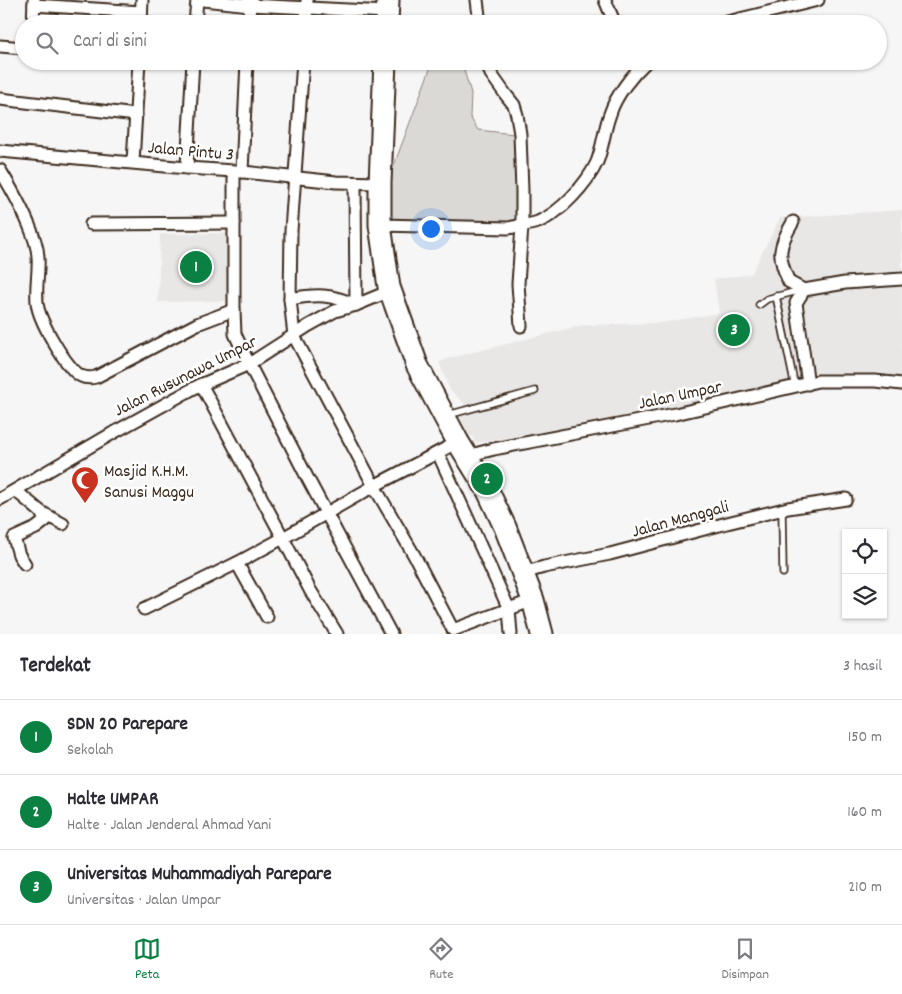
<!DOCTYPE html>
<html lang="id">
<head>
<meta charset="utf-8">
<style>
	body { margin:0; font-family:Dekko,sans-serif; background:#f2f2f3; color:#2b2b33 }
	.controls { position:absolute; right:15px; bottom:15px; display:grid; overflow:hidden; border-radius:0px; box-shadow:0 1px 4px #0004 }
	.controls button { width:45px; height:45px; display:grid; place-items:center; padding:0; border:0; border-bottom:1px solid #e1e1e2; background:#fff; color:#2b2b33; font:25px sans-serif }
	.you { position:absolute; left:430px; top:228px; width:18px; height:18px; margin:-12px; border:4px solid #fff; border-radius:50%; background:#1a73e8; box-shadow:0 0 0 8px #1a73e833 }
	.badge { display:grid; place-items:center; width:32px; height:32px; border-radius:50%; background:#0b8043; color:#fff; font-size:16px; font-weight:700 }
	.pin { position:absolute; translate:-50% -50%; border:2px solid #fff; box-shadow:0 1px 5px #0006 }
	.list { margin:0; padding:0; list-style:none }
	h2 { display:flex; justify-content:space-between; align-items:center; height:65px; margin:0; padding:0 20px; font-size:21px }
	h2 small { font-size:16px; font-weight:400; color:#7c7c81 }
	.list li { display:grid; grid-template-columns:32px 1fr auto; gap:15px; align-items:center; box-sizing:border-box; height:75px; padding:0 20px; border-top:1px solid #e1e1e2 }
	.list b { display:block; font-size:19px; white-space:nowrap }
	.list p { margin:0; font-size:16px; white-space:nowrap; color:#7c7c81 }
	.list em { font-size:16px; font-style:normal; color:#7c7c81 }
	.icon { flex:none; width:28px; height:28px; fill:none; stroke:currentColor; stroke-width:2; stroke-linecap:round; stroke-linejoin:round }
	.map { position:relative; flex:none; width:902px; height:634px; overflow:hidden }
	.search { position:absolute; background:#fff; box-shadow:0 1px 4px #0004; left:15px; right:15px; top:15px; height:55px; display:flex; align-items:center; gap:12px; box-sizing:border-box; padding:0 18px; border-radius:28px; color:#7c7c81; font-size:19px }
	.sheet { height:290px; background:#fff }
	nav { display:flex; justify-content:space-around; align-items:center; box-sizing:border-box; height:70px; border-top:1px solid #e1e1e2; background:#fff; font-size:14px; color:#7c7c81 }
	nav a { display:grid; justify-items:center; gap:2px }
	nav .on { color:#0b8043 }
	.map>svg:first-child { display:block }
</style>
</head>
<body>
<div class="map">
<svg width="902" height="634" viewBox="0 0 902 634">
	<rect width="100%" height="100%" fill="#f7f6f6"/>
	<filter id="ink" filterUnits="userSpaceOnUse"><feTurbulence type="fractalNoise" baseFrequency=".02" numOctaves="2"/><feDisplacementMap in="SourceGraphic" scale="10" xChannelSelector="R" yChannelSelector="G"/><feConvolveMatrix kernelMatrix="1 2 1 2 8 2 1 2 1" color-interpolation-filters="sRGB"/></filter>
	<g filter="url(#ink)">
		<g fill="#e9e7e6">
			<path d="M 902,210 L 902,392 L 806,380 L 730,398 L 578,429 L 475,443 L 473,436 L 466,438 L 457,418 L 464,413 L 464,403 L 450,390 L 439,362 L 450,358 L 583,325 L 660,323 L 719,313 L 714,279 L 751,274 L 780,218 Z"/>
			<path d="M 233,233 L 231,301 L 158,302 L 160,234 Z"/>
		</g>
		<path fill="#dbd9d6" stroke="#8b827a" d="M 433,61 L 461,61 L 471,93 L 470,117 L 478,130 L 514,134 L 518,177 L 518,225 L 384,223 L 385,189 Z"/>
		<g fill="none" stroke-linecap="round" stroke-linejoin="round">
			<g stroke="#3b2a1e" stroke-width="9">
				<g id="lane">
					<path d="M 776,296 L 795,387"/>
					<path d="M 759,305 L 767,299 L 801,290"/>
					<path d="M 448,415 L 535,391"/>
					<path d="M 782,510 L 783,573"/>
				</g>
			</g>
			<g stroke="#3b2a1e" stroke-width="15">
				<g id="street">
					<path d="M 203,0 L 250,5 L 387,12"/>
					<path d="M 477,0 L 480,24"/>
					<path d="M 605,0 L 615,24"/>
					<path d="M 34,5 L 141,12"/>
					<path d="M 33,24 L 34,0"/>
					<path d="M 141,24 L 142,0"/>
					<path d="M 195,24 L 197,0"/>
					<path d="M 249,24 L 250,0"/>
					<path d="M 306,24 L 307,0"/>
					<path d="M 719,24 L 818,0"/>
					<path d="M 0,46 L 24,48"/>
					<path d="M 303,61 L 291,231 L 290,299 L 294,336 L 374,486 L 458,442"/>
					<path d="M 486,61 L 491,74 L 506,95 L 514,105 L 517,115 L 520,134 L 522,191 L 522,226 L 518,284 L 521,326"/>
					<path d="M 0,99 L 136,115"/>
					<path d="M 0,151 L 187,168 L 234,171 L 336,182 L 380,183"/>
					<path d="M 133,162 L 139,61"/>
					<path d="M 187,168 L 193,61"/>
					<path d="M 0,170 C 14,193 27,216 35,241 C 42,262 35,281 37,302 C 38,319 66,368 81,376 C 85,378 91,378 96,377 L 197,324 L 234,310"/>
					<path d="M 234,171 L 234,310 L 235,334 L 249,364 L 308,479 L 391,634"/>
					<path d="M 242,172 L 247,61"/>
					<path d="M 793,222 C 778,247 777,256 789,282 L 804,290"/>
					<path d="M 91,224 L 234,223"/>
					<path d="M 380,225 L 508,228 C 518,226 529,225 538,222 C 560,213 587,184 597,162 C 603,147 604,130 610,114 C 616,95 632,75 647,61"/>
					<path d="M 290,299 C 317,294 331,294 356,305 L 355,183"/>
					<path d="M 201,384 L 283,538 L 374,486 L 414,555 L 453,630 L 533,600"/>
					<path d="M 808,384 L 796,303 L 804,290 L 845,283 L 902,279"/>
					<path d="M 438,453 L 509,609 L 511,634"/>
					<path d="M 467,456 L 494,449 L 675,414 L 818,381 L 875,381 L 902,384"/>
					<path d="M 16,491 L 41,512 L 63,524"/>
					<path d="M 0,499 L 113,433 L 196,387 L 249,364 L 308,326 L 335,311 L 356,305 L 390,291"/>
					<path d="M 237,563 L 267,617"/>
					<path d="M 25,564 L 19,555 L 14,538 L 36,528 L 45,521 L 41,512"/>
					<path d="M 523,573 L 544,567 L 610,554 L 727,523 L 788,508 L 846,499"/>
					<path d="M 144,609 L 237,563 L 283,538 L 310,590 L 337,634"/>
				</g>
			</g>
			<g stroke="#3b2a1e" stroke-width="25">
				<g id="highway">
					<path d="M 387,24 L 388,0"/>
					<path d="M 385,61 L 380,183 L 380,225 L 389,287 L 417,365 L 458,442 L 488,491 L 505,527 L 533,600 L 542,634"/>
				</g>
			</g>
			<use href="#lane" stroke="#fff" stroke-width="5.5"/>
			<use href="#street" stroke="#fff" stroke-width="11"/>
			<use href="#highway" stroke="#fff" stroke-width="21"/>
		</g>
	</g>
	<defs>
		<g id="mosque-pin" transform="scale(1.4375)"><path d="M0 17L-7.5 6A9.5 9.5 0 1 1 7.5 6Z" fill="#c8321e" stroke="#fff"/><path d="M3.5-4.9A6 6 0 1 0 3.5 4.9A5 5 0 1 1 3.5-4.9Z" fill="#fff"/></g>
	</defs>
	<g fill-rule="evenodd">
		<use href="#mosque-pin" x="85" y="480"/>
	</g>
	<g text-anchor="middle" stroke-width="5" stroke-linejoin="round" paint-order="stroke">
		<g font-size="18" fill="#3b2a1e" stroke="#fff">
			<text transform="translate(191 150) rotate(5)" y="6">Jalan Pintu 3</text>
			<text transform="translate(185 375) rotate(-27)" y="6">Jalan Rusunawa Umpar</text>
			<text transform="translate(680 394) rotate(-12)" y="6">Jalan Umpar</text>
			<text transform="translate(680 518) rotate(-15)" y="6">Jalan Manggali</text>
		</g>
		<g font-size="18" fill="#3b2a1e" stroke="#fff" text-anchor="start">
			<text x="104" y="476">Masjid K.H.M.<tspan x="104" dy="21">Sanusi Maggu</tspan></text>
		</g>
	</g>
</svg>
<div class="controls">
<button><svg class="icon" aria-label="locate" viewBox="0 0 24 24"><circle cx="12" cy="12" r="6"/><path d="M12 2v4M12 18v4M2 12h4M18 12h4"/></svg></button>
<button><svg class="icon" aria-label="layers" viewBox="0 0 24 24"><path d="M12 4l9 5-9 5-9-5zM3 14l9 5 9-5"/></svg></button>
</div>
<div class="you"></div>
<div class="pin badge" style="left:196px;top:267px">1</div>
<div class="pin badge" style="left:487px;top:479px">2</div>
<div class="pin badge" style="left:734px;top:330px">3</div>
<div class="search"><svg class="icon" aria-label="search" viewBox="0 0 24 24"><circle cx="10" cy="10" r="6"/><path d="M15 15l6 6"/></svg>Cari di sini</div>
</div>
<section class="sheet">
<h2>Terdekat<small>3 hasil</small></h2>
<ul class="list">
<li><span class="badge">1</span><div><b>SDN 20 Parepare</b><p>Sekolah</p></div><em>150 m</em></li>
<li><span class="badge">2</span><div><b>Halte UMPAR</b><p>Halte · Jalan Jenderal Ahmad Yani</p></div><em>160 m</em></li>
<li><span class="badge">3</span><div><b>Universitas Muhammadiyah Parepare</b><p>Universitas · Jalan Umpar</p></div><em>210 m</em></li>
</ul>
</section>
<nav>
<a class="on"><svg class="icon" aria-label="map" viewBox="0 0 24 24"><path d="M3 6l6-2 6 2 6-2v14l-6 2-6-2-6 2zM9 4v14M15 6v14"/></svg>Peta</a>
<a><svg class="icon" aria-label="directions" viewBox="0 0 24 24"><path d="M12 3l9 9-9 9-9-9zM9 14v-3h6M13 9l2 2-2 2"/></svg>Rute</a>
<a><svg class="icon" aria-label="saved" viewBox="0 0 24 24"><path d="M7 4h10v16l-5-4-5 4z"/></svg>Disimpan</a>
</nav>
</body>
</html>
